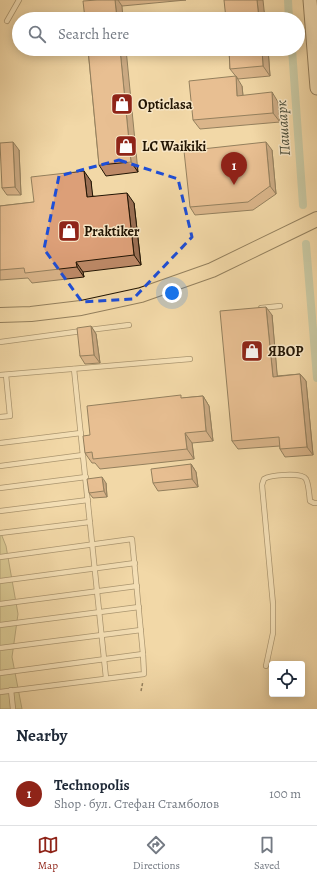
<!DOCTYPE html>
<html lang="en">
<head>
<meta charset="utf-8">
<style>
	body { margin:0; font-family:Alegreya,serif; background:#f6f6f7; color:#1f2937 }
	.controls { position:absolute; right:12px; bottom:12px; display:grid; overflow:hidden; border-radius:4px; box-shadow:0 2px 10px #0003 }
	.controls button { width:36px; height:36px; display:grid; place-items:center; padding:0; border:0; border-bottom:1px solid #e0e1e3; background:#fff; color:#1f2937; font:20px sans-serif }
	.you { position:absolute; left:172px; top:293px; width:14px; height:14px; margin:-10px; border:3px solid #fff; border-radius:50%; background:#1a73e8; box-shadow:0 0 0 6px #1a73e833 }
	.badge { display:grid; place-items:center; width:26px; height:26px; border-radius:50%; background:#8f2418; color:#fff; font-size:13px; font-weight:700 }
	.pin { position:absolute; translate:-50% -33px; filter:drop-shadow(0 1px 2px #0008) }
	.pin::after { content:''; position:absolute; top:21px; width:14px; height:12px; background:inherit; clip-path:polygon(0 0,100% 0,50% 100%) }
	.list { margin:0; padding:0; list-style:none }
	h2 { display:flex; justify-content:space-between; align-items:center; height:52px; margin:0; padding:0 16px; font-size:17px }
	h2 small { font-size:13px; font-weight:400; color:#747a83 }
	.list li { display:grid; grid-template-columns:26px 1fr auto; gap:12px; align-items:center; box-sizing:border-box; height:64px; padding:0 16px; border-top:1px solid #e0e1e3 }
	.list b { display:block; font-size:15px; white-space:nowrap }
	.list p { margin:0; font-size:13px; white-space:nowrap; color:#747a83 }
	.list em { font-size:13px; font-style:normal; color:#747a83 }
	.icon { flex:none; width:22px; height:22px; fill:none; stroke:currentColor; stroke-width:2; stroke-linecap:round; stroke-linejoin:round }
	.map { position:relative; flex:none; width:317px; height:709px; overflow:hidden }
	.search { position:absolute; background:#fff; box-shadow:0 2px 10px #0003; left:12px; right:12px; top:12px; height:44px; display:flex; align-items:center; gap:10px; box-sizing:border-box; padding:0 14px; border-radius:22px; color:#747a83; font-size:15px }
	.sheet { height:116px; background:#fff }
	nav { display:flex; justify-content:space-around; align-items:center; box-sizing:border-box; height:56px; border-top:1px solid #e0e1e3; background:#fff; font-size:11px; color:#747a83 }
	nav a { display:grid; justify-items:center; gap:2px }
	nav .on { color:#8f2418 }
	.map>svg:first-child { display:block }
</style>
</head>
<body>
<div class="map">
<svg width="317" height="709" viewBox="0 0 317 709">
	<rect width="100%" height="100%" fill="#f2d8a7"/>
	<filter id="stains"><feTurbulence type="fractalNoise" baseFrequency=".005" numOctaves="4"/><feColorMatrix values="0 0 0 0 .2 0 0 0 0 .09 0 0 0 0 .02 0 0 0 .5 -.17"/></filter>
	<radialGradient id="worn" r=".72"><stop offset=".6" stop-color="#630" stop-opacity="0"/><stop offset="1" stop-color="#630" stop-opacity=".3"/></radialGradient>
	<path fill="#c0bd83" stroke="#716944" d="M 0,531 L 6,546 L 18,614 L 12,657 L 22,709 L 0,709 Z"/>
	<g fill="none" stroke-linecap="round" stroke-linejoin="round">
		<g stroke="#9cbba2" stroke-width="8">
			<path d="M 288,0 L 289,19"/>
			<path d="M 292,49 L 303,205"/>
			<path d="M 306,244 L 317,378"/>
		</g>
		<g stroke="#56462d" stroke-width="6">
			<g id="lane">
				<path d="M 7,21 L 19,0"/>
				<path d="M 261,308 L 280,306"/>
				<path d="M 89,330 L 129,325"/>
				<path d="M 0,342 L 82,331"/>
				<path d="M 74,369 L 106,678"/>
				<path d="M 0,375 L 190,359"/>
				<path d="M 0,417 L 10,416 L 6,375"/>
				<path d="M 0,443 L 81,433"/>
				<path d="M 0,466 L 83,455"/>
				<path d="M 0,488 L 86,477"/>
				<path d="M 0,511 L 88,500"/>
				<path d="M 0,533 L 90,522"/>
				<path d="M 0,557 L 132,539 L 143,654"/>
				<path d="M 0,581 L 135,563"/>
				<path d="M 0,604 L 137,586"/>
				<path d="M 0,625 L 139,607"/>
				<path d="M 0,648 L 141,630"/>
				<path d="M 266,666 L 273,633 L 273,604 L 262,485 L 264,479 C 270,475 302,472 306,479 C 309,485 309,494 310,501 L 314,503 L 317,503"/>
				<path d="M 0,673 L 143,654 L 144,674 L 0,692"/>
				<path d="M 11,690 L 13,709"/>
			</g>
		</g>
		<g stroke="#221504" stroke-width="15">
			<path id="secondary" d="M 310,0 L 317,88"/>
		</g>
		<g stroke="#221504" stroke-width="16">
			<path id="primary" d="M 0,315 L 31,314 L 81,308 L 141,295 L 212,270 L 317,219"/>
		</g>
		<path stroke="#221504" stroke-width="1.5" stroke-dasharray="3 2" stroke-linecap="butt" d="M 141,691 L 143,681"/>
		<use href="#lane" stroke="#f7e6c6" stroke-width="4.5"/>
		<use href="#secondary" stroke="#f7e6c6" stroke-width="13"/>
		<use href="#primary" stroke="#f2d8a7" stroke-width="14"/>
	</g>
	<g fill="#bd8967" stroke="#221504">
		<path d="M 97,0 L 186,0 L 122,6 Z"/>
		<path d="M 88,49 L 138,172 L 106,176 L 99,165 Z"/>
		<path d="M 229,49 L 268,49 L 270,76 L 238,79 L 230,69 Z"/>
		<path d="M 242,86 L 243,96 L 278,102 L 280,122 L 200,129 L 193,120 Z"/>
		<path d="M 19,150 L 21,195 L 7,195 L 2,188 Z"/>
		<path d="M 272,150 L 276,194 L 253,210 L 195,215 L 190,207 Z"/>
		<path d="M 91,181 L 92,196 L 134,203 L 141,265 L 83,272 L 84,277 L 32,283 L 28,278 L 0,280 L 0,206 L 34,202 Z"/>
		<path d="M 272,315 L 277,376 L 300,374 L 306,381 L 313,455 L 285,457 L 280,449 L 280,446 L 238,449 L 232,441 Z"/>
		<path d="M 91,326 L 96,334 L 100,363 L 85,364 L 80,356 Z"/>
		<path d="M 203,396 L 209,406 L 213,441 L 192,443 L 194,459 L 100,469 L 95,463 L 92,463 L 85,453 L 183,398 Z"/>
		<path d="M 191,464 L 196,472 L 198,487 L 158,491 L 153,483 Z"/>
		<path d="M 106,483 L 107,497 L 93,498 L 89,493 Z"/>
	</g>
	<g fill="#9a6f54" stroke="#221504">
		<path d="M 115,0 L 118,0 L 122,6 L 123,19 L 117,19 Z"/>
		<path d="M 257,0 L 263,0 L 265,19 L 259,19 Z"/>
		<path d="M 120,49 L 126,49 L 138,172 L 131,162 Z"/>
		<path d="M 262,49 L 268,49 L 270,76 L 263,66 Z"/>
		<path d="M 236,76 L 242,86 L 244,106 L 237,96 Z"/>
		<path d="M 272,92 L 278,102 L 280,122 L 273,113 Z"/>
		<path d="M 13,142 L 19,150 L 21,195 L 15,187 Z"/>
		<path d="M 266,142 L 272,150 L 276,194 L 270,186 Z"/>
		<path d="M 84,171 L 91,181 L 94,207 L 87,197 Z"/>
		<path d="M 127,193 L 134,203 L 141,265 L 134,255 Z"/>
		<path d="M 76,262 L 83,272 L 84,277 L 77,267 Z"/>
		<path d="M 266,307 L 272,315 L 278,384 L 273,377 Z"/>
		<path d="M 91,326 L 96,334 L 100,363 L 94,355 Z"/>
		<path d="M 300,374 L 306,381 L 313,455 L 307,447 Z"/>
		<path d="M 203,396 L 209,406 L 213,441 L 206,431 Z"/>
		<path d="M 185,433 L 192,443 L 194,459 L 187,449 Z"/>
		<path d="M 191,464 L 196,472 L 198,487 L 192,479 Z"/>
		<path d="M 102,477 L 106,483 L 107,497 L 104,491 Z"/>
	</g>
	<g fill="#dc9f78" stroke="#221504">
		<path d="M 97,0 L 115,0 L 117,19 L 85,19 L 83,1 Z"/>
		<path d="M 224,0 L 257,0 L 259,19 L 226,19 Z"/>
		<path d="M 88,49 L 120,49 L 131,162 L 99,165 Z"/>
		<path d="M 229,49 L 262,49 L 263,66 L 230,69 Z"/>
		<path d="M 236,76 L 237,96 L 272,92 L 273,113 L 193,120 L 189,81 Z"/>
		<path d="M 13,142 L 15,187 L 2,188 L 0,143 Z"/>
		<path d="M 266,142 L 270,186 L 248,202 L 190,207 L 184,151 Z"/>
		<path d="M 84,171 L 87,197 L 127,193 L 134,255 L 76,262 L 77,267 L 25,273 L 24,268 L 0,270 L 0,206 L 34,202 L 31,177 Z"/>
		<path d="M 266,307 L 273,377 L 300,374 L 307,447 L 280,449 L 279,437 L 232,441 L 220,311 Z"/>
		<path d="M 91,326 L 94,355 L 80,356 L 77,328 Z"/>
		<path d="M 181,395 L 181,398 L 203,396 L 206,431 L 185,433 L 187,449 L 93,459 L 92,452 L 85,453 L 83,436 L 90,435 L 87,406 Z"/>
		<path d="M 191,464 L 192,479 L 153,483 L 151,469 Z"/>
		<path d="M 102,477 L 104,491 L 89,493 L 87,479 Z"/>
	</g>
	<path d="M0 0H317V709H0ZM 119,160 L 178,179 L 192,237 L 133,299 L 82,302 L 44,249 L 59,176 Z" fill="#f2d8a7" fill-opacity=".55" fill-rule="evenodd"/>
	<path fill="none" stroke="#1d4ed8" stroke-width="3" stroke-dasharray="8 5" stroke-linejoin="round" d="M 119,160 L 178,179 L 192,237 L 133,299 L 82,302 L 44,249 L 59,176 Z"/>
	<defs>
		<g id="shop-square" transform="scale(1.15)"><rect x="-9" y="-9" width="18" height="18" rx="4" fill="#8f2418" stroke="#f7e6c6"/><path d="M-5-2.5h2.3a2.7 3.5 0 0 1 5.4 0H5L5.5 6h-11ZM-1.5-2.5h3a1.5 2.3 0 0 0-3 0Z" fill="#fff"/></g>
	</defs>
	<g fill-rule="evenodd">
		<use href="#shop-square" x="122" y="104"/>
		<use href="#shop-square" x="126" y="146"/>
		<use href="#shop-square" x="69" y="231"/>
		<use href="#shop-square" x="252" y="351"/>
	</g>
	<g text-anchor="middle" stroke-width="3" stroke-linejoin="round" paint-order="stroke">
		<g font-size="14" font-weight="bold" fill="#221504" stroke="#f7e6c6" text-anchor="start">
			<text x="138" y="109">Opticlasa</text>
			<text x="142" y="151">LC Waikiki</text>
			<text x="84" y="236">Praktiker</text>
			<text x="268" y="356">ЯВОР</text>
		</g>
		<g font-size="15" font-style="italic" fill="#4d4f3b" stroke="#f7e6c6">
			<text transform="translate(283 128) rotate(-94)" y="5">Пашаарк</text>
		</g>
	</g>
	<rect width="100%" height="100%" filter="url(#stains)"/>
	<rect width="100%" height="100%" fill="url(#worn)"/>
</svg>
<div class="controls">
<button><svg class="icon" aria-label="locate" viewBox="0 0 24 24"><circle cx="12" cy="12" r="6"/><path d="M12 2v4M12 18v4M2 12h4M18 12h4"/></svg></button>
</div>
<div class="you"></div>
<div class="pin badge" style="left:234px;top:185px">1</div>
<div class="search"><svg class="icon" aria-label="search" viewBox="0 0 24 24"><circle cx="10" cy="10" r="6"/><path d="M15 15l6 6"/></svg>Search here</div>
</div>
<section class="sheet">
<h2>Nearby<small></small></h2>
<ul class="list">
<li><span class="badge">1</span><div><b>Technopolis</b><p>Shop · бул. Стефан Стамболов</p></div><em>100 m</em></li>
</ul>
</section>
<nav>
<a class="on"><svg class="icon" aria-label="map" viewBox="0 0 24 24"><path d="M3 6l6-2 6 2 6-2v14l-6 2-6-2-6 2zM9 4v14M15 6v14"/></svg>Map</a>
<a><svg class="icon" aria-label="directions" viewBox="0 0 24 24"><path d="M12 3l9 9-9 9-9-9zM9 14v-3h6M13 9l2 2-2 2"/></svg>Directions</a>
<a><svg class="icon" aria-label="saved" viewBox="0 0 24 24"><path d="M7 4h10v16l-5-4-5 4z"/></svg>Saved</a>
</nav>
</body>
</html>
